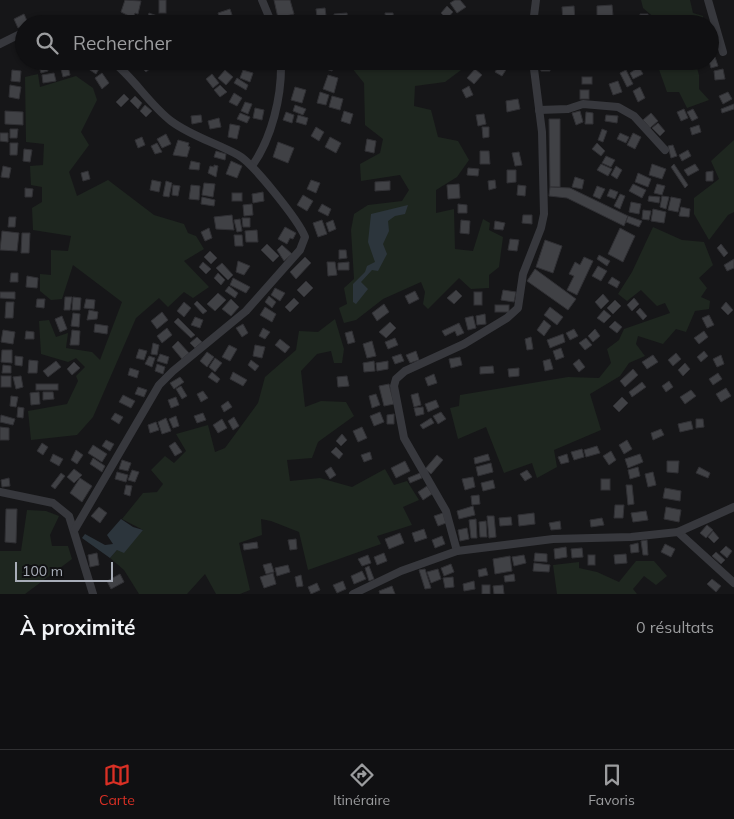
<!DOCTYPE html>
<html lang="fr">
<head>
<meta charset="utf-8">
<style>
	body { margin:0; font-family:Mulish,sans-serif; background:#19191b; color:#f1f3f6 }
	.scale { position:absolute; left:15px; bottom:12px; width:98px; box-sizing:border-box; padding-left:5px; border:2px solid #a8adb8; border-top:0; font-size:14px; line-height:18px; white-space:nowrap; color:#a8adb8; -webkit-text-stroke:4px #111113; paint-order:stroke }
	.list { margin:0; padding:0; list-style:none }
	h2 { display:flex; justify-content:space-between; align-items:center; height:65px; margin:0; padding:0 20px; font-size:21px }
	h2 small { font-size:16px; font-weight:400; color:#9c9d9f }
	.icon { flex:none; width:28px; height:28px; fill:none; stroke:currentColor; stroke-width:2; stroke-linecap:round; stroke-linejoin:round }
	.map { position:relative; flex:none; width:734px; height:594px; overflow:hidden }
	.search { position:absolute; background:#101012; box-shadow:0 1px 4px #0004; left:15px; right:15px; top:15px; height:55px; display:flex; align-items:center; gap:12px; box-sizing:border-box; padding:0 18px; border-radius:28px; color:#9c9d9f; font-size:19px }
	.sheet { height:155px; background:#101012 }
	nav { display:flex; justify-content:space-around; align-items:center; box-sizing:border-box; height:70px; border-top:1px solid #303032; background:#101012; font-size:14px; color:#9c9d9f }
	nav a { display:grid; justify-items:center; gap:2px }
	nav .on { color:#d93025 }
	.map>svg:first-child { display:block }
</style>
</head>
<body>
<div class="map">
<svg width="734" height="594" viewBox="0 0 734 594">
	<rect width="100%" height="100%" fill="#161618"/>
	<g fill="#1e261f">
		<path d="M 641,0 L 690,0 L 693,13 L 703,16 L 703,24 L 662,24 L 643,8 Z"/>
		<path d="M 356,61 L 463,61 L 461,70 L 445,82 L 415,86 L 414,106 L 431,110 L 438,137 L 458,141 L 469,160 L 457,177 L 436,190 L 436,213 L 454,209 L 455,249 L 473,251 L 483,219 L 490,223 L 489,230 L 503,237 L 499,267 L 489,275 L 489,288 L 471,289 L 459,278 L 428,309 L 423,304 L 425,292 L 421,282 L 383,299 L 356,320 L 344,323 L 339,308 L 347,304 L 344,288 L 354,279 L 351,230 L 354,214 L 368,205 L 402,201 L 409,190 L 400,175 L 361,181 L 360,164 L 380,153 L 383,139 L 365,125 L 364,83 L 352,68 Z"/>
		<path d="M 656,61 L 695,61 L 699,75 L 699,89 L 709,100 L 687,108 L 679,92 L 667,92 Z"/>
		<path d="M 38,74 L 40,87 L 76,76 L 93,88 L 97,100 L 81,132 L 89,145 L 69,172 L 77,196 L 108,180 L 154,215 L 184,224 L 188,233 L 196,236 L 204,249 L 184,261 L 209,287 L 193,298 L 184,292 L 168,307 L 159,298 L 136,318 L 93,417 L 77,435 L 31,440 L 28,411 L 67,404 L 78,381 L 76,376 L 85,367 L 76,358 L 68,362 L 41,354 L 39,321 L 49,320 L 56,337 L 68,333 L 66,348 L 92,352 L 100,360 L 122,302 L 73,265 L 62,299 L 51,300 L 40,291 L 40,274 L 51,275 L 51,250 L 68,251 L 71,236 L 33,230 L 32,208 L 42,202 L 42,187 L 31,185 L 30,166 L 43,165 L 44,144 L 26,142 L 25,77 Z"/>
		<path d="M 734,140 L 734,212 L 728,215 L 709,240 L 694,214 L 694,198 L 719,179 L 711,161 Z"/>
		<path d="M 653,227 L 682,240 L 704,242 L 713,265 L 699,278 L 707,288 L 701,297 L 710,301 L 709,309 L 695,311 L 686,332 L 676,329 L 663,344 L 638,336 L 636,344 L 645,356 L 629,363 L 620,376 L 590,394 L 601,430 L 554,450 L 557,467 L 537,478 L 532,463 L 504,473 L 486,427 L 458,439 L 450,408 L 459,406 L 460,395 L 568,377 L 599,378 L 611,363 L 607,349 L 619,340 L 624,329 L 670,313 L 665,303 L 657,306 L 641,290 L 627,301 L 618,294 L 632,272 Z"/>
		<path d="M 335,319 L 344,349 L 342,363 L 334,363 L 331,351 L 317,354 L 301,371 L 305,407 L 321,401 L 346,402 L 354,416 L 318,442 L 312,458 L 287,460 L 290,481 L 320,478 L 352,487 L 385,469 L 394,485 L 407,481 L 419,500 L 403,507 L 412,525 L 377,536 L 381,544 L 308,570 L 299,532 L 271,521 L 261,519 L 262,535 L 239,543 L 250,590 L 240,594 L 216,594 L 205,574 L 187,594 L 139,594 L 124,570 L 110,558 L 117,550 L 143,530 L 122,519 L 143,493 L 157,492 L 163,484 L 151,470 L 165,456 L 174,463 L 186,451 L 176,434 L 208,425 L 215,452 L 225,448 L 258,403 L 265,377 L 296,350 L 299,331 L 318,332 Z"/>
		<path d="M 27,510 L 46,511 L 59,516 L 50,535 L 52,546 L 68,546 L 72,559 L 25,594 L 0,594 L 0,551 L 21,551 Z"/>
		<path d="M 636,561 L 654,561 L 667,576 L 656,585 L 644,576 L 633,589 L 637,594 L 557,594 L 553,565 L 579,562 L 579,568 L 597,572 L 619,582 Z"/>
	</g>
	<g fill="#2c353c">
		<path d="M 408,205 L 405,214 L 395,216 L 388,221 L 389,231 L 383,244 L 387,254 L 378,271 L 372,270 L 361,282 L 368,289 L 356,304 L 353,302 L 353,284 L 365,272 L 367,266 L 375,262 L 368,242 L 371,214 Z"/>
		<path d="M 121,519 L 133,527 L 143,530 L 124,553 L 117,550 L 110,558 L 82,538 L 85,534 L 105,545 L 113,544 L 107,535 Z"/>
	</g>
	<g fill="#404145" stroke="#303034">
		<path d="M 125,0 L 141,1 L 138,14 L 135,13 L 133,18 L 121,12 Z"/>
		<rect x="159" y="0" width="7" height="13"/>
		<path d="M 274,0 L 290,0 L 294,14 L 278,18 Z"/>
		<path d="M 455,0 L 460,0 L 466,7 L 457,13 L 450,3 Z"/>
		<path d="M 612,5 L 613,16 L 597,17 L 597,6 Z"/>
		<path d="M 447,6 L 453,12 L 447,19 L 441,13 Z"/>
		<path d="M 574,6 L 575,21 L 563,22 L 562,7 Z"/>
		<path d="M 325,8 L 326,16 L 317,17 L 316,9 Z"/>
		<path d="M 230,9 L 232,15 L 220,19 L 218,13 Z"/>
		<path d="M 149,13 L 160,17 L 157,24 L 146,22 Z"/>
		<path d="M 347,13 L 348,23 L 335,24 L 334,14 Z"/>
		<path d="M 385,13 L 393,13 L 394,23 L 386,23 Z"/>
		<path d="M 24,14 L 28,23 L 18,28 L 14,19 Z"/>
		<path d="M 640,14 L 648,14 L 648,24 L 639,24 Z"/>
		<path d="M 236,18 L 237,23 L 219,24 L 219,21 Z"/>
		<path d="M 715,57 L 718,66 L 711,68 L 709,61 Z"/>
		<path d="M 45,61 L 48,71 L 41,73 L 38,63 Z"/>
		<path d="M 59,61 L 67,61 L 70,75 L 63,77 Z"/>
		<path d="M 92,61 L 100,67 L 96,74 L 87,68 Z"/>
		<path d="M 145,61 L 152,67 L 146,72 L 140,66 Z"/>
		<path d="M 250,61 L 260,61 L 260,69 L 250,68 Z"/>
		<path d="M 325,61 L 334,64 L 332,71 L 323,68 Z"/>
		<path d="M 502,61 L 509,65 L 502,76 L 495,72 Z"/>
		<path d="M 550,63 L 550,71 L 541,71 L 540,64 Z"/>
		<path d="M 639,67 L 643,74 L 633,79 L 630,73 Z"/>
		<path d="M 475,69 L 482,75 L 474,84 L 467,78 Z"/>
		<path d="M 723,69 L 725,79 L 715,80 L 714,71 Z"/>
		<path d="M 12,70 L 21,71 L 20,82 L 11,81 Z"/>
		<path d="M 225,70 L 233,77 L 226,85 L 218,78 Z"/>
		<path d="M 243,70 L 253,73 L 250,82 L 240,78 Z"/>
		<path d="M 626,70 L 633,84 L 627,87 L 620,73 Z"/>
		<path d="M 54,73 L 56,81 L 43,83 L 42,75 Z"/>
		<path d="M 102,73 L 109,83 L 102,89 L 95,78 Z"/>
		<path d="M 212,74 L 219,83 L 213,88 L 206,79 Z"/>
		<path d="M 328,75 L 338,78 L 334,93 L 323,89 Z"/>
		<rect x="582" y="77" width="10" height="7"/>
		<path d="M 237,78 L 248,85 L 246,90 L 234,83 Z"/>
		<path d="M 618,81 L 622,92 L 613,95 L 609,84 Z"/>
		<path d="M 10,85 L 21,87 L 19,99 L 9,97 Z"/>
		<path d="M 220,85 L 227,92 L 220,97 L 214,90 Z"/>
		<path d="M 469,86 L 473,95 L 466,98 L 462,90 Z"/>
		<path d="M 295,87 L 306,90 L 302,103 L 291,100 Z"/>
		<path d="M 640,87 L 645,98 L 638,102 L 633,91 Z"/>
		<rect x="580" y="90" width="9" height="9"/>
		<path d="M 320,92 L 329,95 L 326,105 L 317,103 Z"/>
		<path d="M 728,92 L 732,99 L 723,104 L 719,96 Z"/>
		<path d="M 234,93 L 242,98 L 237,106 L 229,102 Z"/>
		<path d="M 124,94 L 129,99 L 121,107 L 116,102 Z"/>
		<path d="M 135,96 L 142,103 L 138,109 L 130,101 Z"/>
		<path d="M 332,96 L 343,99 L 340,110 L 329,107 Z"/>
		<path d="M 518,99 L 520,109 L 507,112 L 506,101 Z"/>
		<path d="M 245,102 L 252,104 L 248,114 L 241,111 Z"/>
		<path d="M 734,104 L 734,109 L 722,113 L 721,109 Z"/>
		<path d="M 145,105 L 152,111 L 146,117 L 140,111 Z"/>
		<path d="M 295,105 L 306,109 L 303,115 L 293,111 Z"/>
		<path d="M 255,108 L 264,110 L 262,120 L 253,118 Z"/>
		<path d="M 684,109 L 688,118 L 681,121 L 677,112 Z"/>
		<path d="M 693,109 L 698,118 L 692,121 L 687,112 Z"/>
		<path d="M 5,111 L 23,112 L 23,125 L 5,124 Z"/>
		<path d="M 344,111 L 353,114 L 350,124 L 341,121 Z"/>
		<path d="M 580,111 L 583,122 L 576,125 L 572,113 Z"/>
		<path d="M 286,112 L 294,115 L 292,123 L 283,120 Z"/>
		<path d="M 586,112 L 593,113 L 593,124 L 585,124 Z"/>
		<path d="M 240,113 L 250,117 L 247,123 L 237,119 Z"/>
		<path d="M 651,113 L 658,121 L 650,128 L 643,120 Z"/>
		<path d="M 484,114 L 486,124 L 478,126 L 476,115 Z"/>
		<path d="M 201,115 L 202,122 L 192,124 L 191,116 Z"/>
		<path d="M 298,115 L 308,118 L 306,125 L 296,122 Z"/>
		<path d="M 606,115 L 618,116 L 617,123 L 605,121 Z"/>
		<path d="M 219,118 L 221,127 L 210,129 L 208,121 Z"/>
		<path d="M 549,119 L 560,119 L 560,187 L 550,187 Z"/>
		<path d="M 658,123 L 665,131 L 660,136 L 652,128 Z"/>
		<path d="M 230,124 L 240,126 L 237,139 L 228,137 Z"/>
		<path d="M 699,125 L 701,132 L 692,135 L 690,128 Z"/>
		<path d="M 316,127 L 324,132 L 319,141 L 311,136 Z"/>
		<path d="M 482,127 L 489,127 L 489,137 L 483,138 Z"/>
		<path d="M 10,129 L 18,129 L 17,138 L 10,138 Z"/>
		<path d="M 602,129 L 607,131 L 603,142 L 598,140 Z"/>
		<path d="M 0,133 L 8,133 L 8,142 L 0,141 Z"/>
		<path d="M 620,133 L 629,137 L 626,143 L 617,139 Z"/>
		<path d="M 633,133 L 641,137 L 635,149 L 627,145 Z"/>
		<path d="M 166,134 L 171,144 L 162,148 L 157,139 Z"/>
		<path d="M 142,137 L 145,145 L 138,148 L 135,140 Z"/>
		<path d="M 330,137 L 341,143 L 336,153 L 325,147 Z"/>
		<path d="M 367,139 L 376,141 L 374,153 L 365,151 Z"/>
		<path d="M 178,140 L 189,143 L 188,146 L 190,147 L 187,157 L 173,155 Z"/>
		<path d="M 278,142 L 294,148 L 288,163 L 273,157 Z"/>
		<path d="M 10,143 L 18,143 L 17,155 L 10,155 Z"/>
		<path d="M 157,143 L 162,152 L 155,154 L 151,146 Z"/>
		<path d="M 597,143 L 605,151 L 601,156 L 592,149 Z"/>
		<path d="M 673,145 L 677,156 L 671,158 L 668,146 Z"/>
		<path d="M 24,149 L 32,150 L 30,162 L 23,161 Z"/>
		<path d="M 688,150 L 691,156 L 682,161 L 679,155 Z"/>
		<path d="M 216,151 L 226,154 L 225,160 L 214,157 Z"/>
		<path d="M 480,151 L 489,151 L 490,164 L 480,164 Z"/>
		<path d="M 519,152 L 522,165 L 515,166 L 512,153 Z"/>
		<path d="M 606,156 L 615,160 L 611,167 L 602,163 Z"/>
		<path d="M 191,161 L 200,163 L 199,170 L 189,169 Z"/>
		<path d="M 231,161 L 242,166 L 237,178 L 226,174 Z"/>
		<path d="M 601,164 L 612,169 L 608,176 L 597,170 Z"/>
		<path d="M 652,164 L 666,169 L 662,179 L 649,175 Z"/>
		<path d="M 674,164 L 688,185 L 685,188 L 671,167 Z"/>
		<path d="M 695,164 L 699,170 L 688,176 L 684,170 Z"/>
		<path d="M 214,165 L 218,166 L 216,177 L 208,173 L 210,166 L 214,167 Z"/>
		<path d="M 3,166 L 11,168 L 9,178 L 1,177 Z"/>
		<path d="M 616,166 L 622,170 L 617,179 L 611,175 Z"/>
		<path d="M 468,168 L 479,169 L 478,176 L 467,175 Z"/>
		<path d="M 507,170 L 516,170 L 516,182 L 507,183 Z"/>
		<path d="M 88,171 L 90,179 L 83,181 L 81,173 Z"/>
		<path d="M 713,171 L 713,181 L 706,181 L 706,172 Z"/>
		<path d="M 638,173 L 651,179 L 648,187 L 635,182 Z"/>
		<path d="M 575,177 L 584,180 L 582,189 L 572,187 Z"/>
		<path d="M 152,180 L 161,182 L 159,192 L 150,190 Z"/>
		<path d="M 311,180 L 320,183 L 316,193 L 307,189 Z"/>
		<path d="M 495,180 L 496,188 L 489,190 L 488,181 Z"/>
		<path d="M 166,181 L 172,183 L 169,197 L 163,196 Z"/>
		<path d="M 390,181 L 390,190 L 375,191 L 375,182 Z"/>
		<path d="M 204,183 L 215,184 L 213,197 L 202,195 Z"/>
		<path d="M 459,184 L 460,198 L 448,199 L 447,185 Z"/>
		<path d="M 633,184 L 646,190 L 642,198 L 629,191 Z"/>
		<path d="M 657,184 L 665,186 L 662,195 L 654,193 Z"/>
		<path d="M 173,185 L 180,186 L 178,196 L 172,195 Z"/>
		<path d="M 191,185 L 200,186 L 199,200 L 189,199 Z"/>
		<path d="M 518,185 L 526,186 L 525,196 L 517,195 Z"/>
		<path d="M 597,186 L 605,189 L 600,199 L 593,196 Z"/>
		<path d="M 550,187 L 570,188 L 628,216 L 624,226 L 567,198 L 549,196 Z"/>
		<path d="M 25,188 L 33,189 L 32,197 L 25,197 Z"/>
		<path d="M 610,189 L 618,192 L 615,199 L 607,196 Z"/>
		<path d="M 263,192 L 264,201 L 253,203 L 252,194 Z"/>
		<rect x="232" y="193" width="10" height="8"/>
		<path d="M 620,194 L 625,196 L 620,209 L 614,206 Z"/>
		<path d="M 303,195 L 313,201 L 307,211 L 297,205 Z"/>
		<path d="M 649,196 L 660,197 L 659,203 L 648,201 Z"/>
		<path d="M 662,196 L 669,197 L 666,209 L 660,207 Z"/>
		<path d="M 202,197 L 215,200 L 214,206 L 201,204 Z"/>
		<path d="M 671,197 L 681,199 L 678,212 L 668,210 Z"/>
		<path d="M 631,202 L 641,204 L 639,214 L 629,212 Z"/>
		<path d="M 252,204 L 253,215 L 244,216 L 243,205 Z"/>
		<path d="M 322,204 L 331,209 L 328,216 L 318,211 Z"/>
		<path d="M 458,204 L 467,205 L 467,213 L 458,213 Z"/>
		<path d="M 681,207 L 690,209 L 689,217 L 679,216 Z"/>
		<path d="M 653,209 L 666,212 L 664,223 L 651,221 Z"/>
		<path d="M 643,210 L 651,211 L 649,220 L 642,219 Z"/>
		<path d="M 232,215 L 234,230 L 216,229 L 214,217 Z"/>
		<path d="M 523,215 L 532,215 L 532,224 L 522,223 Z"/>
		<path d="M 628,216 L 642,221 L 639,227 L 626,222 Z"/>
		<path d="M 9,217 L 16,217 L 15,227 L 8,227 Z"/>
		<path d="M 242,218 L 250,218 L 250,227 L 243,227 Z"/>
		<path d="M 240,219 L 242,231 L 237,232 L 234,220 Z"/>
		<path d="M 322,220 L 327,234 L 318,237 L 313,223 Z"/>
		<path d="M 333,220 L 336,229 L 329,232 L 326,223 Z"/>
		<path d="M 461,220 L 470,221 L 469,234 L 460,233 Z"/>
		<path d="M 495,221 L 505,223 L 503,230 L 494,229 Z"/>
		<path d="M 285,227 L 296,233 L 293,239 L 290,238 L 287,244 L 278,239 Z"/>
		<path d="M 209,228 L 212,238 L 205,241 L 201,232 Z"/>
		<path d="M 620,228 L 635,236 L 623,262 L 608,254 Z"/>
		<path d="M 257,230 L 258,242 L 246,242 L 245,231 Z"/>
		<path d="M 2,231 L 19,233 L 17,251 L 0,250 Z"/>
		<path d="M 22,233 L 30,233 L 29,253 L 21,253 Z"/>
		<path d="M 234,235 L 242,235 L 243,246 L 235,246 Z"/>
		<path d="M 510,239 L 519,240 L 517,251 L 508,250 Z"/>
		<path d="M 545,240 L 562,246 L 553,273 L 536,267 Z"/>
		<path d="M 267,244 L 279,256 L 273,262 L 261,250 Z"/>
		<path d="M 721,244 L 728,253 L 724,257 L 717,248 Z"/>
		<path d="M 282,245 L 292,254 L 284,261 L 277,250 Z"/>
		<path d="M 339,250 L 346,250 L 347,258 L 339,259 Z"/>
		<path d="M 210,251 L 217,258 L 211,264 L 204,257 Z"/>
		<path d="M 599,255 L 610,261 L 607,266 L 597,259 Z"/>
		<path d="M 305,257 L 311,263 L 296,279 L 290,272 Z"/>
		<path d="M 584,257 L 593,261 L 577,295 L 567,290 L 574,276 L 569,274 L 575,262 L 580,265 Z"/>
		<path d="M 734,259 L 734,268 L 727,271 L 724,265 Z"/>
		<path d="M 238,261 L 250,266 L 244,275 L 236,272 Z"/>
		<path d="M 203,262 L 211,269 L 206,274 L 199,267 Z"/>
		<path d="M 327,262 L 335,262 L 337,275 L 328,276 Z"/>
		<path d="M 349,262 L 349,270 L 338,270 L 338,263 Z"/>
		<path d="M 222,263 L 233,275 L 228,280 L 216,268 Z"/>
		<path d="M 598,266 L 607,271 L 601,281 L 592,276 Z"/>
		<path d="M 535,269 L 576,299 L 568,310 L 527,281 Z"/>
		<path d="M 11,273 L 18,273 L 18,282 L 10,282 Z"/>
		<path d="M 218,273 L 225,280 L 221,285 L 214,278 Z"/>
		<path d="M 27,276 L 38,278 L 37,288 L 26,287 Z"/>
		<path d="M 612,277 L 620,282 L 617,288 L 608,283 Z"/>
		<path d="M 233,278 L 250,287 L 246,293 L 230,285 Z"/>
		<path d="M 306,281 L 313,288 L 304,297 L 297,290 Z"/>
		<path d="M 229,286 L 238,293 L 235,298 L 225,291 Z"/>
		<path d="M 275,288 L 285,293 L 280,301 L 271,295 Z"/>
		<path d="M 456,290 L 462,296 L 454,304 L 447,298 Z"/>
		<path d="M 503,290 L 516,292 L 514,302 L 501,300 Z"/>
		<path d="M 415,291 L 419,299 L 409,304 L 405,296 Z"/>
		<path d="M 0,292 L 15,292 L 15,299 L 0,298 Z"/>
		<rect x="474" y="292" width="8" height="13"/>
		<path d="M 218,293 L 226,300 L 215,311 L 207,304 Z"/>
		<path d="M 603,294 L 609,301 L 601,309 L 595,302 Z"/>
		<path d="M 269,296 L 276,302 L 272,308 L 265,302 Z"/>
		<path d="M 65,297 L 72,297 L 70,310 L 64,310 Z"/>
		<path d="M 73,297 L 81,298 L 80,310 L 72,310 Z"/>
		<path d="M 294,298 L 299,303 L 290,312 L 285,307 Z"/>
		<path d="M 634,298 L 639,304 L 632,311 L 627,305 Z"/>
		<path d="M 37,299 L 45,299 L 44,308 L 36,307 Z"/>
		<path d="M 86,299 L 95,300 L 94,309 L 84,308 Z"/>
		<path d="M 231,299 L 239,307 L 231,316 L 222,309 Z"/>
		<path d="M 615,300 L 621,306 L 613,314 L 607,308 Z"/>
		<path d="M 197,301 L 207,311 L 203,314 L 194,304 Z"/>
		<path d="M 6,302 L 14,302 L 13,318 L 5,318 Z"/>
		<path d="M 184,302 L 191,308 L 184,317 L 177,311 Z"/>
		<path d="M 726,302 L 733,310 L 728,315 L 721,308 Z"/>
		<path d="M 384,304 L 389,312 L 377,321 L 372,313 Z"/>
		<rect x="495" y="305" width="14" height="7"/>
		<path d="M 265,307 L 276,314 L 272,322 L 260,315 Z"/>
		<path d="M 550,307 L 563,317 L 557,325 L 544,315 Z"/>
		<path d="M 640,308 L 647,316 L 643,320 L 636,312 Z"/>
		<path d="M 89,310 L 98,312 L 97,319 L 87,320 Z"/>
		<path d="M 604,310 L 611,316 L 604,323 L 597,318 Z"/>
		<path d="M 162,312 L 168,320 L 157,329 L 151,321 Z"/>
		<path d="M 73,313 L 80,314 L 79,327 L 71,326 Z"/>
		<path d="M 485,314 L 486,324 L 477,325 L 476,316 Z"/>
		<path d="M 709,315 L 714,325 L 707,328 L 702,318 Z"/>
		<path d="M 62,316 L 67,329 L 60,332 L 55,319 Z"/>
		<path d="M 473,316 L 476,328 L 468,330 L 465,318 Z"/>
		<path d="M 195,317 L 203,320 L 200,328 L 191,325 Z"/>
		<path d="M 178,318 L 195,335 L 191,338 L 174,322 Z"/>
		<path d="M 544,320 L 551,326 L 544,336 L 537,330 Z"/>
		<path d="M 615,321 L 622,327 L 617,333 L 609,327 Z"/>
		<path d="M 390,322 L 396,328 L 386,338 L 379,332 Z"/>
		<path d="M 459,323 L 464,333 L 457,336 L 455,331 L 445,336 L 442,331 Z"/>
		<path d="M 95,324 L 108,326 L 107,334 L 94,332 Z"/>
		<path d="M 243,324 L 248,333 L 242,337 L 236,328 Z"/>
		<path d="M 167,328 L 172,335 L 162,343 L 157,336 Z"/>
		<path d="M 263,328 L 270,332 L 265,339 L 259,336 Z"/>
		<path d="M 574,329 L 578,336 L 570,340 L 566,333 Z"/>
		<path d="M 595,329 L 600,336 L 593,342 L 588,336 Z"/>
		<path d="M 3,330 L 15,332 L 13,344 L 1,342 Z"/>
		<path d="M 72,330 L 80,331 L 79,345 L 70,345 Z"/>
		<path d="M 26,331 L 34,332 L 34,339 L 25,339 Z"/>
		<path d="M 352,331 L 355,342 L 348,344 L 345,333 Z"/>
		<path d="M 704,331 L 708,337 L 699,344 L 694,338 Z"/>
		<path d="M 563,334 L 565,342 L 550,348 L 547,340 Z"/>
		<path d="M 197,337 L 202,342 L 195,348 L 190,343 Z"/>
		<path d="M 531,337 L 533,349 L 527,350 L 525,339 Z"/>
		<path d="M 395,338 L 398,345 L 388,349 L 385,342 Z"/>
		<path d="M 586,338 L 592,345 L 585,350 L 579,343 Z"/>
		<path d="M 280,339 L 290,347 L 285,353 L 275,345 Z"/>
		<path d="M 178,341 L 189,353 L 182,359 L 172,347 Z"/>
		<path d="M 372,341 L 376,356 L 367,358 L 363,344 Z"/>
		<path d="M 153,343 L 159,345 L 157,355 L 151,354 Z"/>
		<path d="M 229,345 L 237,349 L 230,361 L 222,357 Z"/>
		<path d="M 255,345 L 265,347 L 262,358 L 253,356 Z"/>
		<path d="M 561,348 L 564,357 L 556,360 L 553,351 Z"/>
		<path d="M 139,349 L 147,351 L 144,360 L 136,358 Z"/>
		<path d="M 2,350 L 12,350 L 12,363 L 1,362 Z"/>
		<path d="M 416,351 L 419,360 L 410,363 L 406,355 Z"/>
		<path d="M 704,351 L 708,356 L 701,362 L 697,357 Z"/>
		<path d="M 207,352 L 214,357 L 207,367 L 200,361 Z"/>
		<path d="M 676,353 L 681,359 L 673,366 L 668,360 Z"/>
		<path d="M 160,354 L 169,357 L 167,364 L 157,361 Z"/>
		<path d="M 401,354 L 404,361 L 395,364 L 392,357 Z"/>
		<path d="M 653,355 L 658,362 L 647,369 L 642,362 Z"/>
		<path d="M 721,355 L 724,364 L 717,367 L 713,359 Z"/>
		<path d="M 15,356 L 23,357 L 22,366 L 15,365 Z"/>
		<path d="M 149,356 L 155,358 L 152,367 L 145,364 Z"/>
		<path d="M 460,357 L 462,365 L 451,368 L 449,359 Z"/>
		<path d="M 215,358 L 222,363 L 215,372 L 209,367 Z"/>
		<path d="M 550,359 L 553,369 L 545,371 L 543,361 Z"/>
		<path d="M 579,359 L 585,367 L 579,372 L 573,364 Z"/>
		<path d="M 29,360 L 38,361 L 37,373 L 28,373 Z"/>
		<path d="M 251,360 L 259,366 L 255,371 L 248,365 Z"/>
		<path d="M 56,361 L 61,367 L 48,377 L 43,371 Z"/>
		<path d="M 374,361 L 375,371 L 364,372 L 363,363 Z"/>
		<path d="M 388,361 L 388,369 L 377,371 L 376,363 Z"/>
		<path d="M 74,362 L 80,368 L 72,375 L 67,369 Z"/>
		<path d="M 685,363 L 690,369 L 683,376 L 678,370 Z"/>
		<path d="M 157,364 L 165,367 L 163,374 L 155,371 Z"/>
		<path d="M 3,365 L 11,366 L 11,373 L 2,373 Z"/>
		<path d="M 493,366 L 494,373 L 480,374 L 480,367 Z"/>
		<path d="M 130,368 L 139,371 L 137,378 L 128,375 Z"/>
		<path d="M 519,368 L 519,376 L 509,377 L 508,369 Z"/>
		<path d="M 633,369 L 638,375 L 625,387 L 620,381 Z"/>
		<path d="M 212,372 L 220,379 L 217,383 L 208,377 Z"/>
		<path d="M 233,372 L 247,380 L 243,386 L 230,379 Z"/>
		<path d="M 718,373 L 722,379 L 713,385 L 709,379 Z"/>
		<path d="M 434,374 L 437,383 L 428,386 L 425,378 Z"/>
		<rect x="1" y="376" width="10" height="11"/>
		<path d="M 21,376 L 23,387 L 16,389 L 13,377 Z"/>
		<path d="M 347,376 L 349,386 L 338,387 L 337,377 Z"/>
		<path d="M 180,377 L 184,382 L 174,389 L 170,383 Z"/>
		<path d="M 669,381 L 673,387 L 666,392 L 662,386 Z"/>
		<path d="M 642,382 L 646,387 L 632,397 L 629,392 Z"/>
		<rect x="36" y="384" width="22" height="6"/>
		<path d="M 389,384 L 394,404 L 384,406 L 379,386 Z"/>
		<path d="M 181,386 L 187,396 L 182,399 L 176,389 Z"/>
		<path d="M 138,387 L 147,390 L 144,397 L 135,394 Z"/>
		<path d="M 726,388 L 731,396 L 721,402 L 716,394 Z"/>
		<path d="M 691,390 L 696,396 L 685,404 L 680,397 Z"/>
		<path d="M 203,391 L 208,398 L 201,402 L 197,394 Z"/>
		<path d="M 39,392 L 40,404 L 31,405 L 30,393 Z"/>
		<path d="M 43,392 L 53,392 L 54,399 L 43,400 Z"/>
		<path d="M 418,393 L 421,405 L 414,407 L 411,395 Z"/>
		<path d="M 376,394 L 380,405 L 372,408 L 369,396 Z"/>
		<path d="M 123,395 L 135,401 L 131,408 L 119,402 Z"/>
		<path d="M 11,396 L 18,397 L 16,407 L 10,406 Z"/>
		<path d="M 176,397 L 179,405 L 171,408 L 168,400 Z"/>
		<path d="M 622,397 L 628,403 L 619,412 L 613,406 Z"/>
		<path d="M 436,400 L 439,407 L 428,412 L 425,404 Z"/>
		<path d="M 228,401 L 232,407 L 224,412 L 221,406 Z"/>
		<path d="M 18,407 L 24,408 L 23,418 L 17,417 Z"/>
		<path d="M 423,407 L 424,414 L 416,416 L 414,408 Z"/>
		<path d="M 380,412 L 384,422 L 374,426 L 370,416 Z"/>
		<path d="M 441,412 L 446,419 L 438,424 L 433,416 Z"/>
		<path d="M 115,413 L 123,417 L 119,424 L 111,419 Z"/>
		<path d="M 203,413 L 206,420 L 197,423 L 194,416 Z"/>
		<path d="M 394,414 L 394,424 L 387,424 L 387,415 Z"/>
		<path d="M 1,415 L 15,419 L 13,425 L 0,422 Z"/>
		<path d="M 176,416 L 179,426 L 173,428 L 169,419 Z"/>
		<path d="M 234,417 L 239,426 L 233,430 L 228,421 Z"/>
		<path d="M 166,418 L 171,431 L 162,434 L 158,422 Z"/>
		<path d="M 431,418 L 434,423 L 423,429 L 420,425 Z"/>
		<path d="M 222,419 L 227,428 L 218,433 L 213,425 Z"/>
		<path d="M 696,419 L 703,419 L 704,427 L 696,428 Z"/>
		<path d="M 691,421 L 693,429 L 680,432 L 678,424 Z"/>
		<path d="M 156,422 L 159,430 L 150,433 L 148,425 Z"/>
		<path d="M 0,427 L 9,428 L 9,440 L 0,440 Z"/>
		<path d="M 362,427 L 367,438 L 358,442 L 353,431 Z"/>
		<path d="M 661,429 L 664,435 L 653,440 L 651,433 Z"/>
		<path d="M 342,434 L 347,440 L 341,446 L 336,441 Z"/>
		<path d="M 106,440 L 114,444 L 110,451 L 102,446 Z"/>
		<path d="M 627,440 L 632,449 L 624,454 L 619,445 Z"/>
		<path d="M 175,442 L 182,452 L 175,456 L 169,446 Z"/>
		<path d="M 42,443 L 48,447 L 43,455 L 37,451 Z"/>
		<path d="M 93,445 L 107,454 L 102,462 L 88,453 Z"/>
		<path d="M 597,446 L 600,453 L 586,457 L 584,450 Z"/>
		<path d="M 336,447 L 343,454 L 339,459 L 331,452 Z"/>
		<path d="M 582,449 L 584,457 L 574,460 L 571,452 Z"/>
		<path d="M 76,450 L 83,455 L 77,464 L 71,460 Z"/>
		<path d="M 611,451 L 616,460 L 609,465 L 603,456 Z"/>
		<path d="M 370,452 L 372,459 L 364,462 L 361,455 Z"/>
		<path d="M 53,454 L 63,459 L 59,466 L 50,461 Z"/>
		<path d="M 488,454 L 490,460 L 475,464 L 474,458 Z"/>
		<path d="M 567,454 L 569,462 L 561,464 L 558,457 Z"/>
		<path d="M 640,454 L 643,462 L 628,468 L 625,459 Z"/>
		<path d="M 437,455 L 443,460 L 431,474 L 425,469 Z"/>
		<path d="M 93,458 L 105,466 L 102,472 L 90,464 Z"/>
		<path d="M 122,460 L 131,463 L 128,471 L 119,469 Z"/>
		<path d="M 405,461 L 410,471 L 396,478 L 391,468 Z"/>
		<path d="M 667,461 L 679,461 L 678,473 L 667,472 Z"/>
		<path d="M 491,463 L 493,472 L 478,476 L 476,467 Z"/>
		<path d="M 331,467 L 336,475 L 330,479 L 325,471 Z"/>
		<path d="M 638,467 L 640,476 L 630,479 L 628,470 Z"/>
		<path d="M 699,467 L 710,473 L 708,478 L 696,473 Z"/>
		<path d="M 74,469 L 82,475 L 74,483 L 67,477 Z"/>
		<path d="M 132,470 L 139,472 L 135,482 L 128,480 Z"/>
		<path d="M 527,470 L 532,477 L 525,481 L 520,474 Z"/>
		<path d="M 117,472 L 128,475 L 126,482 L 115,479 Z"/>
		<path d="M 653,472 L 656,485 L 648,487 L 645,474 Z"/>
		<path d="M 61,473 L 65,476 L 55,489 L 51,486 Z"/>
		<path d="M 420,473 L 422,478 L 410,483 L 408,478 Z"/>
		<path d="M 473,477 L 475,487 L 465,490 L 462,479 Z"/>
		<path d="M 9,478 L 10,486 L 2,487 L 1,480 Z"/>
		<path d="M 80,478 L 92,486 L 82,502 L 70,493 Z"/>
		<rect x="601" y="479" width="9" height="11"/>
		<path d="M 493,480 L 495,488 L 483,491 L 481,483 Z"/>
		<path d="M 126,485 L 132,486 L 130,496 L 124,494 Z"/>
		<path d="M 626,485 L 632,485 L 634,504 L 628,505 Z"/>
		<path d="M 427,486 L 432,494 L 423,500 L 418,492 Z"/>
		<path d="M 665,488 L 681,491 L 680,501 L 663,498 Z"/>
		<path d="M 479,495 L 480,504 L 472,505 L 471,496 Z"/>
		<path d="M 615,505 L 624,505 L 623,518 L 614,518 Z"/>
		<path d="M 473,506 L 475,515 L 459,519 L 457,511 Z"/>
		<path d="M 99,507 L 107,513 L 100,523 L 91,516 Z"/>
		<path d="M 666,507 L 681,510 L 679,522 L 664,519 Z"/>
		<path d="M 6,509 L 17,509 L 16,543 L 5,542 Z"/>
		<path d="M 646,511 L 648,520 L 633,522 L 631,513 Z"/>
		<path d="M 443,513 L 446,523 L 438,526 L 434,516 Z"/>
		<path d="M 534,513 L 535,524 L 519,526 L 518,515 Z"/>
		<path d="M 487,516 L 494,516 L 496,537 L 489,538 Z"/>
		<path d="M 511,517 L 512,525 L 500,526 L 499,518 Z"/>
		<path d="M 602,518 L 604,525 L 591,527 L 590,520 Z"/>
		<path d="M 476,519 L 477,538 L 471,538 L 469,520 Z"/>
		<path d="M 486,521 L 487,537 L 480,537 L 479,522 Z"/>
		<path d="M 560,521 L 561,529 L 551,530 L 549,523 Z"/>
		<path d="M 707,525 L 713,530 L 706,538 L 700,533 Z"/>
		<path d="M 467,528 L 469,539 L 460,541 L 458,530 Z"/>
		<path d="M 424,529 L 427,538 L 415,542 L 412,533 Z"/>
		<path d="M 713,531 L 719,538 L 714,543 L 708,537 Z"/>
		<path d="M 400,533 L 404,543 L 389,549 L 385,539 Z"/>
		<path d="M 442,536 L 445,544 L 435,548 L 432,540 Z"/>
		<path d="M 296,539 L 297,549 L 290,550 L 288,540 Z"/>
		<path d="M 647,540 L 648,555 L 643,555 L 641,541 Z"/>
		<path d="M 257,542 L 258,548 L 244,550 L 243,544 Z"/>
		<path d="M 638,543 L 639,552 L 631,553 L 630,545 Z"/>
		<path d="M 665,544 L 675,549 L 671,557 L 661,552 Z"/>
		<path d="M 726,546 L 732,551 L 727,558 L 720,552 Z"/>
		<path d="M 566,547 L 567,557 L 555,559 L 554,549 Z"/>
		<path d="M 582,548 L 583,557 L 572,558 L 571,549 Z"/>
		<path d="M 716,552 L 725,560 L 721,564 L 712,556 Z"/>
		<path d="M 97,553 L 99,565 L 90,567 L 88,555 Z"/>
		<path d="M 384,553 L 387,561 L 377,565 L 374,557 Z"/>
		<path d="M 535,553 L 547,554 L 547,562 L 534,561 Z"/>
		<path d="M 626,554 L 627,563 L 615,564 L 614,555 Z"/>
		<path d="M 368,555 L 371,563 L 362,566 L 358,559 Z"/>
		<path d="M 524,555 L 526,563 L 514,566 L 512,557 Z"/>
		<rect x="588" y="555" width="7" height="10"/>
		<path d="M 510,556 L 512,571 L 495,574 L 493,559 Z"/>
		<path d="M 271,563 L 274,572 L 266,574 L 263,565 Z"/>
		<path d="M 534,563 L 550,565 L 549,572 L 533,571 Z"/>
		<path d="M 451,564 L 454,572 L 444,576 L 441,568 Z"/>
		<path d="M 288,565 L 290,572 L 277,576 L 275,568 Z"/>
		<path d="M 369,566 L 374,579 L 369,581 L 365,568 Z"/>
		<path d="M 486,568 L 488,575 L 479,577 L 478,570 Z"/>
		<path d="M 425,569 L 431,588 L 425,589 L 419,570 Z"/>
		<path d="M 438,569 L 441,579 L 431,583 L 427,572 Z"/>
		<path d="M 362,571 L 366,579 L 354,584 L 351,576 Z"/>
		<path d="M 273,573 L 276,584 L 264,588 L 260,577 Z"/>
		<path d="M 120,574 L 124,582 L 111,589 L 107,581 Z"/>
		<path d="M 514,574 L 515,581 L 505,582 L 504,576 Z"/>
		<path d="M 301,575 L 303,586 L 297,587 L 295,577 Z"/>
		<path d="M 453,577 L 454,587 L 445,588 L 443,578 Z"/>
		<path d="M 712,579 L 721,586 L 716,592 L 707,584 Z"/>
		<path d="M 343,581 L 346,589 L 337,593 L 333,585 Z"/>
		<path d="M 474,581 L 475,589 L 464,591 L 463,584 Z"/>
		<path d="M 317,583 L 320,590 L 311,594 L 308,587 Z"/>
		<rect x="482" y="585" width="8" height="9"/>
		<path d="M 503,585 L 504,594 L 494,594 L 493,586 Z"/>
		<path d="M 392,586 L 395,594 L 380,594 L 379,591 Z"/>
	</g>
	<g fill="none" stroke-linecap="round" stroke-linejoin="round">
		<g stroke="#37383d" stroke-width="8">
			<path d="M 262,0 L 272,24"/>
			<path d="M 708,0 L 723,52"/>
			<path d="M 533,24 L 536,0"/>
			<path d="M 0,44 L 24,32"/>
			<path d="M 539,110 L 568,109 L 583,104 L 618,107 L 634,116 L 665,150"/>
			<path d="M 252,166 C 272,138 282,96 281,61"/>
			<path d="M 0,492 L 53,503 L 69,516 L 93,594"/>
			<path d="M 75,529 L 159,385 L 173,371 L 246,311 L 300,250 L 305,237 C 299,221 253,163 238,155 C 216,143 191,136 171,121 C 149,104 134,78 112,61"/>
			<path d="M 678,532 L 734,583"/>
			<path d="M 457,551 L 446,511 L 404,438 L 394,386 L 396,379 L 405,371 L 464,344 L 507,318 L 518,308 L 523,274 L 541,228 L 544,214 L 542,132 L 533,61"/>
			<path d="M 353,594 L 401,571 L 457,551 L 553,539 L 631,537 L 678,532 L 734,507"/>
		</g>
	</g>
</svg>
<div class="scale">100 m</div>
<div class="search"><svg class="icon" aria-label="search" viewBox="0 0 24 24"><circle cx="10" cy="10" r="6"/><path d="M15 15l6 6"/></svg>Rechercher</div>
</div>
<section class="sheet">
<h2>À proximité<small>0 résultats</small></h2>
<ul class="list">
</ul>
</section>
<nav>
<a class="on"><svg class="icon" aria-label="map" viewBox="0 0 24 24"><path d="M3 6l6-2 6 2 6-2v14l-6 2-6-2-6 2zM9 4v14M15 6v14"/></svg>Carte</a>
<a><svg class="icon" aria-label="directions" viewBox="0 0 24 24"><path d="M12 3l9 9-9 9-9-9zM9 14v-3h6M13 9l2 2-2 2"/></svg>Itinéraire</a>
<a><svg class="icon" aria-label="saved" viewBox="0 0 24 24"><path d="M7 4h10v16l-5-4-5 4z"/></svg>Favoris</a>
</nav>
</body>
</html>
